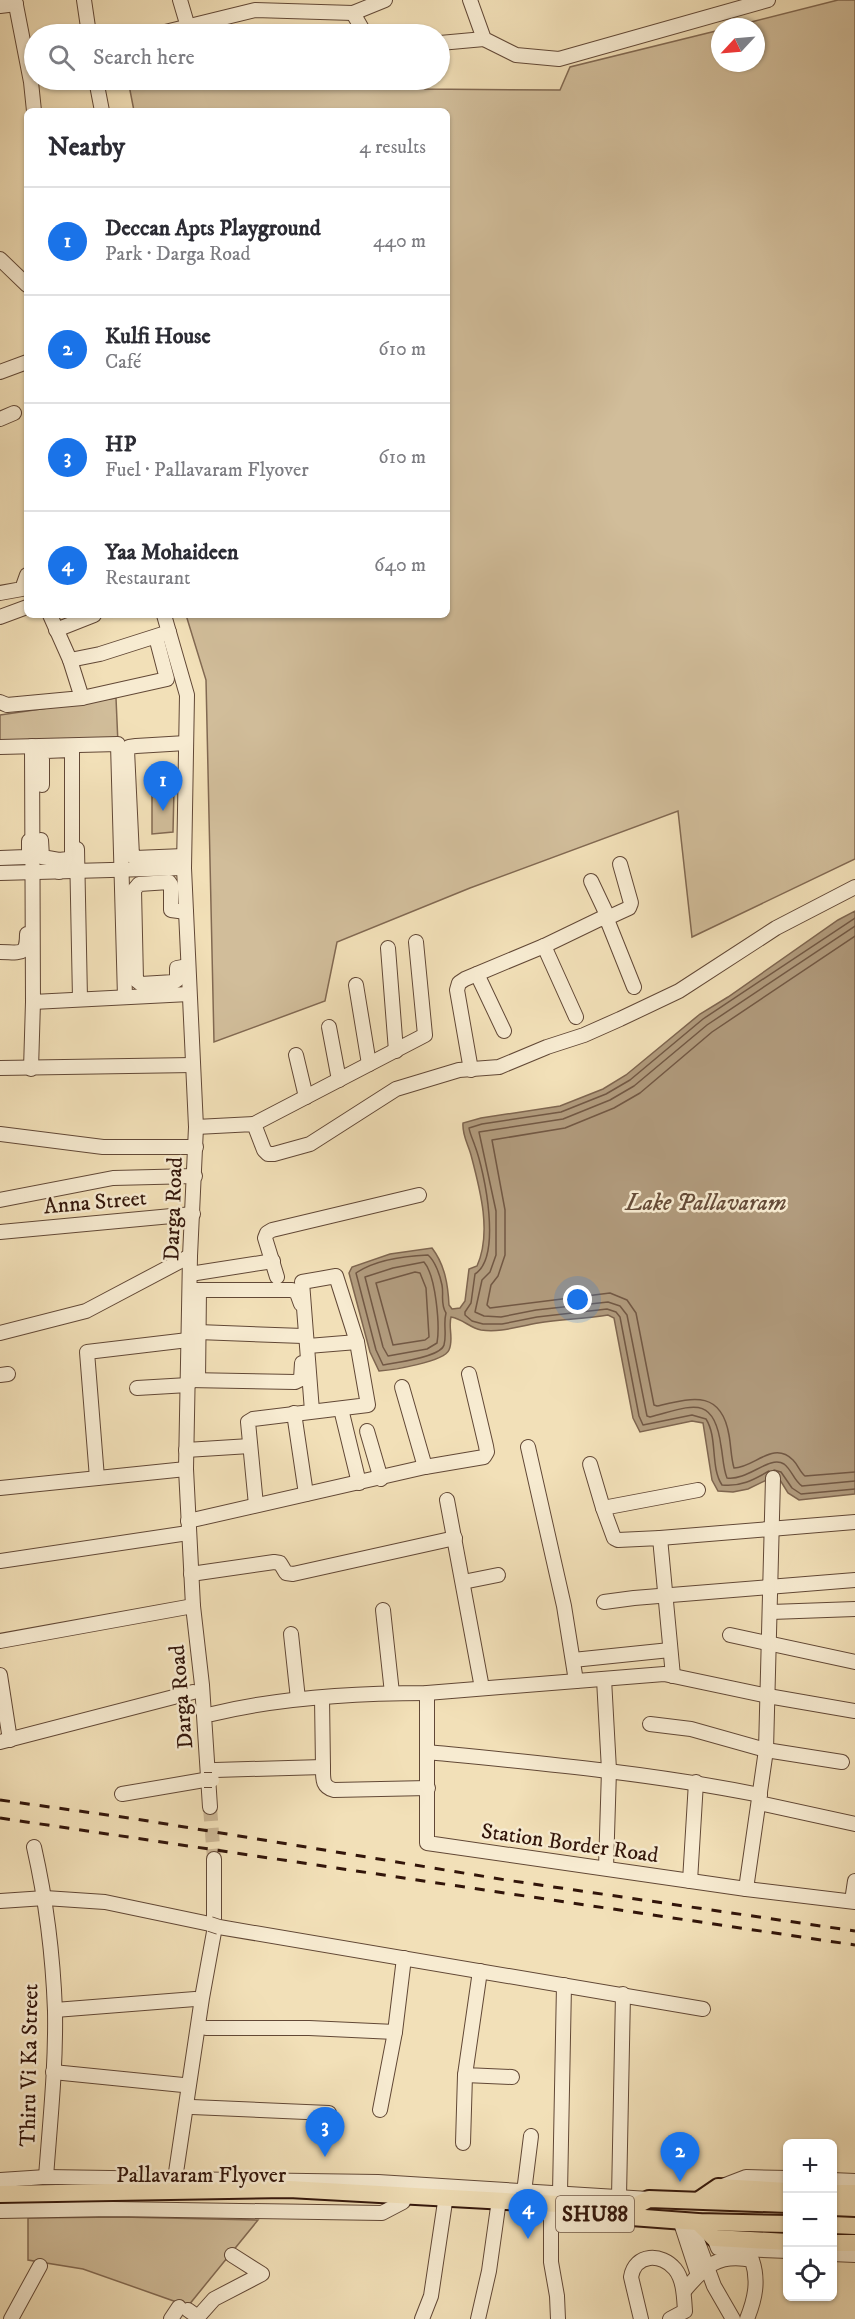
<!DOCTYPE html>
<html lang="en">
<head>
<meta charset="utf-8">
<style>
	body { margin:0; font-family:"IM FELL DW Pica",serif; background:#f2f2f3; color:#2b2b33 }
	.controls { position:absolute; right:18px; bottom:18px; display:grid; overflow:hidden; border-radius:9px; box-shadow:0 2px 4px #0004 }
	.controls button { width:54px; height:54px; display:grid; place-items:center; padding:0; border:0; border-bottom:2px solid #e1e1e2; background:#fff; color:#2b2b33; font:30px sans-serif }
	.compass { position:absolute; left:711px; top:18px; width:54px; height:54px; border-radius:50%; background:#fff; box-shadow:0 2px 4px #0004; rotate:244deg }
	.you { position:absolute; left:578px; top:1300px; width:21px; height:21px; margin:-15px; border:4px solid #fff; border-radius:50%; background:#1a73e8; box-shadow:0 0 0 9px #1a73e833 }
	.badge { display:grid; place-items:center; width:39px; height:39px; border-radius:50%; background:#1a73e8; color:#fff; font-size:20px; font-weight:700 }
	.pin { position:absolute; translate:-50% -50px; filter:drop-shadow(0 2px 3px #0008) }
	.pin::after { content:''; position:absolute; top:32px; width:21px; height:18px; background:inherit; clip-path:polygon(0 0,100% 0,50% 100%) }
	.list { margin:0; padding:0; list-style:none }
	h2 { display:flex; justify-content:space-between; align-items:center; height:78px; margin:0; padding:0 24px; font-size:26px }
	h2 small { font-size:20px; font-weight:400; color:#7c7c81 }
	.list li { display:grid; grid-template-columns:39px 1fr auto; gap:18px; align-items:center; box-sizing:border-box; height:108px; padding:0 24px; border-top:2px solid #e1e1e2 }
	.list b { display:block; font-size:22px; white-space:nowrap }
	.list p { margin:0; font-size:20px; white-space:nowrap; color:#7c7c81 }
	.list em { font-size:20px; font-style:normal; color:#7c7c81 }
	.icon { flex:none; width:33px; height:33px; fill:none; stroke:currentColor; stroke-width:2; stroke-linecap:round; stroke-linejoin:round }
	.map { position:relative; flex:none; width:855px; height:2319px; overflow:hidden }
	.search { position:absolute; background:#fff; box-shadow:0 2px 4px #0004; left:24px; top:24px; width:426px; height:66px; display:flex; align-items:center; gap:15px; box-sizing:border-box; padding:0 21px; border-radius:33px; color:#7c7c81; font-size:22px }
	.panel { position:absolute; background:#fff; box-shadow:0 2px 4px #0004; left:24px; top:108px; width:426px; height:510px; border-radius:9px }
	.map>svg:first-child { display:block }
</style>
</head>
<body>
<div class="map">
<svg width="855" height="2319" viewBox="0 0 855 2319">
	<rect width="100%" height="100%" fill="#f2e0b8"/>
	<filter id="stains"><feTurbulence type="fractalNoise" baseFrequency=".00333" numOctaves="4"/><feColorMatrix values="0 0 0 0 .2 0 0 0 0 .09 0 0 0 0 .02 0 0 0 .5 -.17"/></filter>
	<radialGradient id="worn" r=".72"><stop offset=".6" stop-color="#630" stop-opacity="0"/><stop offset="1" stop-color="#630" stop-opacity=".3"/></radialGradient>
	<g fill="#d1bd9a" stroke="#826952" stroke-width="1.5">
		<path d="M 838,0 L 855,0 L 855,859 L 692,937 L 678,811 L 470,888 L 337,942 L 325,1001 L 214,1042 L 206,680 L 186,615 L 447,615 L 447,111 L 134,111 L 128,80 L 408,80 L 420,89 L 560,90 L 570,67 L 720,30 L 720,63 L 756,63 L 756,27 L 731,27 Z"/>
		<path d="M 116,698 L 118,744 L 0,746 L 0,715 Z"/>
		<path d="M 174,789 L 173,832 L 152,834 L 152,790 Z"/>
		<path d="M 121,2217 L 258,2220 L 188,2306 L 83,2269 L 28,2260 L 28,2218 Z"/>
	</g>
	<path fill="#b19b7d" stroke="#7e654f" stroke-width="1.5" d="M 855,911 L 855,1494 L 799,1500 L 788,1493 L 777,1475 L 748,1489 L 733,1492 L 718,1491 L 712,1480 L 703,1423 L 692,1421 L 640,1432 L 633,1418 L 614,1318 L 608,1315 C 585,1319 561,1319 538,1323 C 519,1326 501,1333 481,1330 C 470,1328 463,1319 451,1317 C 448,1328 454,1339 449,1350 C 444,1362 392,1370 379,1371 L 370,1352 L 349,1273 L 352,1267 L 390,1254 L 432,1248 C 445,1265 448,1285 449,1305 L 452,1309 L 460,1308 L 465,1301 L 469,1269 L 477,1266 C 492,1233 480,1189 471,1155 C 468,1144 462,1135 463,1123 L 481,1118 L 560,1106 L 603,1089 L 626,1075 L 700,1014 L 728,997 L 838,920 Z"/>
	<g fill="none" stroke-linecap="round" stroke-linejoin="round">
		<g stroke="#725844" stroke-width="1.5">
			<path d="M 855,926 L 707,1025 L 634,1086 L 610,1100 L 563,1119 L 479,1132 L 496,1211 L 496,1255 L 490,1272 L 482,1280 L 475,1312 L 484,1316 L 501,1317 L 536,1310 L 608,1302 L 620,1306 L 627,1315 L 647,1416 L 650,1417 C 690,1407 714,1392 721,1446 C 723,1456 723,1468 727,1478 C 748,1481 769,1455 784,1464 C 792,1470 794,1481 802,1486 L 855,1481"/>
			<path d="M 855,936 L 712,1032 L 640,1093 L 614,1108 L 565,1128 L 492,1140 L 505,1210 L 505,1255 L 498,1276 L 491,1285 L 487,1305 L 490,1308 L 610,1293 L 627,1300 L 636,1313 L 654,1405 L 657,1406 C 692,1398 721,1389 729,1435 C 731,1446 731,1458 734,1468 C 754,1468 773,1440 793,1460 C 798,1465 800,1472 805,1476 L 855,1472"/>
			<path d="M 428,1255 C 435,1261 440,1275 442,1285 C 444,1295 440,1304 446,1313 C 443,1324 447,1334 444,1345 C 441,1357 395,1363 383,1365 L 376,1350 L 356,1273 C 375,1260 405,1256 428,1255 Z"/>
			<path d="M 424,1262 C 436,1276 440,1326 437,1343 L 427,1349 L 388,1356 L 383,1347 L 365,1277 L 393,1268 Z"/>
			<path d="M 415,1272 L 420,1273 L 426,1288 L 429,1337 L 425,1340 L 393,1345 L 376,1283 Z"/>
			<path d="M 774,1470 L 781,1472 L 792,1488 L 801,1494 L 855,1489"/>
			<path d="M 769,1471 C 753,1480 741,1487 722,1485 C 710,1467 718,1438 706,1419 L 692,1415 L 643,1425 L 639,1416 L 620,1317 L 616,1312 L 607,1309 L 537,1317 L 502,1324 L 483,1324 L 472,1321 L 465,1315 L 465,1312 L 471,1303 L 475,1274 C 502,1257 485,1173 475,1146 C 473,1140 470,1134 469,1128 L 482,1124 L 561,1112 L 606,1094 L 630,1080 L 703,1019 L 855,918"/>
		</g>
		<path stroke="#ccb795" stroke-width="14" stroke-dasharray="14 7" stroke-linecap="butt" d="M 210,1807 L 214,1859"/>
		<g stroke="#624836" stroke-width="16">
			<g id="minor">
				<path d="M 15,0 L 31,82 L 34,111"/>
				<path d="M 84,0 L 89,34"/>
				<path d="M 180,0 L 188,27"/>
				<path d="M 470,0 L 484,39 L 516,55 L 559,59 L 768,0"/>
				<path d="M 0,6 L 16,4"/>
				<path d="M 353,13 L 365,34"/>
				<path d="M 157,34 L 255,10 L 353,13 L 385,0"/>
				<path d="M 440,43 L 484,39"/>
				<path d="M 96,80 L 102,111"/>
				<path d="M 0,259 L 27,285"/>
				<path d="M 0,372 L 27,362"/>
				<path d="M 0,419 L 14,413"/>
				<path d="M 0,593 L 22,589 L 27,575"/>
				<path d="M 50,615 L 70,660 L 100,654 L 169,632"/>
				<path d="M 164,615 L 187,695 L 184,868 L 196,1127 L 190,1256 L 186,1469 L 193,1606 L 202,1685 L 210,1807"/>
				<path d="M 0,617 L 27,607"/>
				<path d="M 56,630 L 94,615"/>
				<path d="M 82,698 L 167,679 L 156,637"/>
				<path d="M 0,702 L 7,705 L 82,698 L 70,660"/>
				<path d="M 32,746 L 33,1002 L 189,994"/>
				<path d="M 0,747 L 118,744 L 125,997"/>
				<path d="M 42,785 L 42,756 L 46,751 L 70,750 L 72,751 L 72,856 L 68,859 L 59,860"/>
				<path d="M 41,840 L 42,857 L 59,860 L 59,872"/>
				<path d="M 77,849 L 80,999"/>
				<path d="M 184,856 L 135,858 L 132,856 L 127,750 L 129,747 L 136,746 L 186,743"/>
				<path d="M 0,858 L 26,857 L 29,854 L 29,841"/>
				<path d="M 0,873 L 184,868"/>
				<path d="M 591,881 L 608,917"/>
				<path d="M 186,912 L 171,910 L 171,885 L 169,882 L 139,884 L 134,890 L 136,980 L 141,984 L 174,982 L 177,980 L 177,968 L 188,966"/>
				<path d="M 605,919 L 629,908 L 631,903 L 620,864"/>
				<path d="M 544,946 L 576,1017"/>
				<path d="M 388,948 L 396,1051"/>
				<path d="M 0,952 C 19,952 27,957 27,934"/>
				<path d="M 477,974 L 504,1031"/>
				<path d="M 356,985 L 369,1064"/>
				<path d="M 329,1027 L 339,1080"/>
				<path d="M 296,1055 L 306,1097"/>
				<path d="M 0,1068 L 193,1065"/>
				<path d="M 31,1069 L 33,1002"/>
				<path d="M 471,1070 L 457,990 L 459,983 L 465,979 L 544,946 L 602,918 L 608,922 L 634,987"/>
				<path d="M 254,1124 L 425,1035 L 416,942"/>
				<path d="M 196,1127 L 254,1124 L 264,1150 L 268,1154 L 274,1154 L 310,1144 L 396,1089 L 459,1070 L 499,1067 L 547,1047 L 584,1035 L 620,1019 L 679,991 L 776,928 L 855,887"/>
				<path d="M 0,1134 L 103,1147 L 196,1147"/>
				<path d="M 0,1200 L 113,1178 L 195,1176"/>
				<path d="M 0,1232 L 193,1214"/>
				<path d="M 190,1274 L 273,1261"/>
				<path d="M 277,1277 L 265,1238 L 267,1233 L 272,1230 L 419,1195"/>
				<path d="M 190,1290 L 292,1290 L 297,1293 L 301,1304"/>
				<path d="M 198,1332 L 303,1336"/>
				<path d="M 0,1333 L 86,1311 L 190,1256"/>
				<path d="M 308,1346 L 357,1342"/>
				<path d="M 0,1375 L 8,1374"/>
				<path d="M 188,1380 L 295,1382 L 301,1379 L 302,1363"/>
				<path d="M 198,1380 L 199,1290"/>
				<path d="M 402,1387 L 425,1467"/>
				<path d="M 137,1388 L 188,1385"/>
				<path d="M 341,1409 L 359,1483"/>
				<path d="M 294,1413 L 306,1494"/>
				<path d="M 367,1431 L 381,1479"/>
				<path d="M 528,1447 L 564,1606 L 576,1681"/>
				<path d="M 186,1450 L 250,1446"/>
				<path d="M 590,1464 L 603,1508"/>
				<path d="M 97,1478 L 87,1352 L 188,1340"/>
				<path d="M 0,1488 L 186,1469"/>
				<path d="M 447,1500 L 482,1688"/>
				<path d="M 256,1505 L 248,1422 L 253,1419 L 368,1405 L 357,1342 L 336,1276 L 302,1282 L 312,1411"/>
				<path d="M 188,1521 L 425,1467 L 484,1457 L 487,1452 L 486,1446 L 469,1374"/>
				<path d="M 660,1538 L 855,1522"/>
				<path d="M 0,1561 L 188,1533"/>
				<path d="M 191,1574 L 274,1562 L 280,1563 L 286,1573 L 293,1574 L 455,1538"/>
				<path d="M 463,1582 L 498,1575"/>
				<path d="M 604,1602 L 634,1598 L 855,1580"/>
				<path d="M 383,1610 L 392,1693"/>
				<path d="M 771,1612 L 855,1609"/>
				<path d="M 291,1634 L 298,1699"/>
				<path d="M 730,1635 L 855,1662"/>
				<path d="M 0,1641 L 193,1606"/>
				<path d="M 573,1660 L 670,1650"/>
				<path d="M 0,1675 L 10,1740"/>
				<path d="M 673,1676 L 660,1538 L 618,1540 L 614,1538 L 603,1508 L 698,1490"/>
				<path d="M 604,1679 L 609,1770 L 606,1868"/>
				<path d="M 427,1693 L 427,1843 L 746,1889 L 855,1902"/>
				<path d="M 322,1698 L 323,1767"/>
				<path d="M 212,1714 C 282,1697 356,1693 427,1693 L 664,1674 L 768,1696 L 855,1711"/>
				<path d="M 650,1724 L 691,1729 L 766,1750 L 842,1762"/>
				<path d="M 0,1742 L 193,1692"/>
				<path d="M 427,1752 C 539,1763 650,1773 760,1795"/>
				<path d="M 215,1770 L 323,1767 C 323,1779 322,1787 334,1790 L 428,1788"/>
				<path d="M 122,1794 L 204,1780"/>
				<path d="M 759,1803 L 855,1824"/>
				<path d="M 34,1847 C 46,1900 53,1956 55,2011 C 56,2067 50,2122 46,2177"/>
				<path d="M 690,1881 L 696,1782"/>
				<path d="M 746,1889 L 766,1750 L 773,1478"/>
				<path d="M 0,1901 L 45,1898 L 105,1902 L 210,1924"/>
				<path d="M 852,1901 L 855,1881"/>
				<path d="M 219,1927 L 703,2009"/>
				<path d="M 480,1971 L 465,2075 L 512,2077"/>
				<path d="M 55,2010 L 195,1999"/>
				<path d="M 206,2028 L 309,2028 L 395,2032"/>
				<path d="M 53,2072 L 183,2085"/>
				<path d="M 192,2107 L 329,2113"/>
				<path d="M 380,2110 L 395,2032 L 404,1958"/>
				<path d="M 463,2143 L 465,2075"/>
				<path d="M 175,2179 L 202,1998 L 214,1932 L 214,1859"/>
				<path d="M 0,2180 L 46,2177 L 378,2182 L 649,2199"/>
				<path d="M 832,2180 L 855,2181"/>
				<path d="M 720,2187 L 746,2177 L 788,2178"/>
				<path d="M 524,2192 L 531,2136"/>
				<path d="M 560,2193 L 564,1985"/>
				<path d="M 619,2197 L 623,1994"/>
				<path d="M 551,2209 L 551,2262 L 557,2296 L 558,2319"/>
				<path d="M 0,2211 L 113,2209 L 382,2213 L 403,2202"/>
				<path d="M 680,2220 L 698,2275"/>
				<path d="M 690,2221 L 714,2286 L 733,2319"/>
				<path d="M 714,2238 L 718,2248 L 788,2251"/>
				<path d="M 832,2254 L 855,2255"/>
				<path d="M 684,2291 C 705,2266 718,2253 752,2260 C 759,2281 755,2299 747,2319"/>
				<path d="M 188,2310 L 198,2317 L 214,2299 L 262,2274 L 232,2255"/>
				<path d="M 11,2319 L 40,2266"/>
				<path d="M 171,2319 L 179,2307"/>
				<path d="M 422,2319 L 431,2296 L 445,2202"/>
				<path d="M 478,2319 L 489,2271 L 498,2207"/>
				<path d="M 641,2319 L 631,2277 C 635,2253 662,2253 675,2269 C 684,2280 684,2298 685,2311 L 670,2319"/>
			</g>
		</g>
		<g stroke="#32150a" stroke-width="20">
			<g id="major">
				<path d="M 832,2193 L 855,2193"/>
				<path d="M 0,2194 L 289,2189 L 631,2208 L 649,2199 L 788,2204"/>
				<path d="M 699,2200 L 718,2187 L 788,2191"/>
				<path d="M 832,2207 L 855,2208"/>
				<path d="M 618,2216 L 698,2222 L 788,2224"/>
				<path d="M 698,2222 L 714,2238 L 788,2242"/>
				<path d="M 832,2225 L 855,2226"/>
				<path d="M 832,2243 L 855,2243"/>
			</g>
		</g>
		<use href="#minor" stroke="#f7ebd1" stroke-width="14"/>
		<use href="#major" stroke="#f2e0b8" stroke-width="16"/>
		<g stroke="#32150a" stroke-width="3" stroke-dasharray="10 10" stroke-linecap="butt">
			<path d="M 0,1800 L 136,1819 L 506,1880 L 855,1931"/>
			<path d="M 0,1818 L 855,1945"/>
		</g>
		<g stroke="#624836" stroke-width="16" stroke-linecap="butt">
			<g id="minor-bridge">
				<path d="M 204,1780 L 212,1780"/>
				<path d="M 210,1924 L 219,1927"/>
			</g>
		</g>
		<use href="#minor-bridge" stroke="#f7ebd1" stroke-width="14"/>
	</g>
	<g text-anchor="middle" stroke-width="5" stroke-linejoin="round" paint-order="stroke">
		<rect fill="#f7ebd1" stroke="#6d5546" stroke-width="1.5" x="556" y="2196" width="78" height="36" rx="4.5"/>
		<g font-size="21" font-weight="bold" fill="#32150a">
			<text x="595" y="2221">SHU88</text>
		</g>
		<g font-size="22" fill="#32150a" stroke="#f7ebd1">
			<text transform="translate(95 1201) rotate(-5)" y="8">Anna Street</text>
			<text transform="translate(172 1209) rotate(-88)" y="8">Darga Road</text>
			<text transform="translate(180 1697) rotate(-95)" y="8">Darga Road</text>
			<text transform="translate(570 1842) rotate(8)" y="8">Station Border Road</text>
			<text transform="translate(28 2065) rotate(-89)" y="8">Thiru Vi Ka Street</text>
			<text x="201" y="2182">Pallavaram Flyover</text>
		</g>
		<g font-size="24" font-style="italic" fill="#654b38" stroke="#f7ebd1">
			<text x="706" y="1210">Lake Pallavaram</text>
		</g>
	</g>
	<rect width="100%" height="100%" filter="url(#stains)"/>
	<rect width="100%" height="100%" fill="url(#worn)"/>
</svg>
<div class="controls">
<button>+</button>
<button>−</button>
<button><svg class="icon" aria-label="locate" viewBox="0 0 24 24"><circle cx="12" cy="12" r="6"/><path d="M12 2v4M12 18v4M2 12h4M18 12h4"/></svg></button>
</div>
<svg class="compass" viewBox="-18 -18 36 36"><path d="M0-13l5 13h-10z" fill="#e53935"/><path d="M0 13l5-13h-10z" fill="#7c7c81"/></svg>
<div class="you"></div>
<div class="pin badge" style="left:163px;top:811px">1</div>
<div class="pin badge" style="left:680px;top:2182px">2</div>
<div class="pin badge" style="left:325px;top:2157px">3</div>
<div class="pin badge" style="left:528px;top:2239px">4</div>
<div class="search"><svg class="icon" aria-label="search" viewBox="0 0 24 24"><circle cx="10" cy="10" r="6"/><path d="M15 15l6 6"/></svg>Search here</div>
<section class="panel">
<h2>Nearby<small>4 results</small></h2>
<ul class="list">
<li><span class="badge">1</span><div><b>Deccan Apts Playground</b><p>Park · Darga Road</p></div><em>440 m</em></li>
<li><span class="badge">2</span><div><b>Kulfi House</b><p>Café</p></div><em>610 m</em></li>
<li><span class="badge">3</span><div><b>HP</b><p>Fuel · Pallavaram Flyover</p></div><em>610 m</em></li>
<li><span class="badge">4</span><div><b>Yaa Mohaideen</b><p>Restaurant</p></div><em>640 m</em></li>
</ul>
</section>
</div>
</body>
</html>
